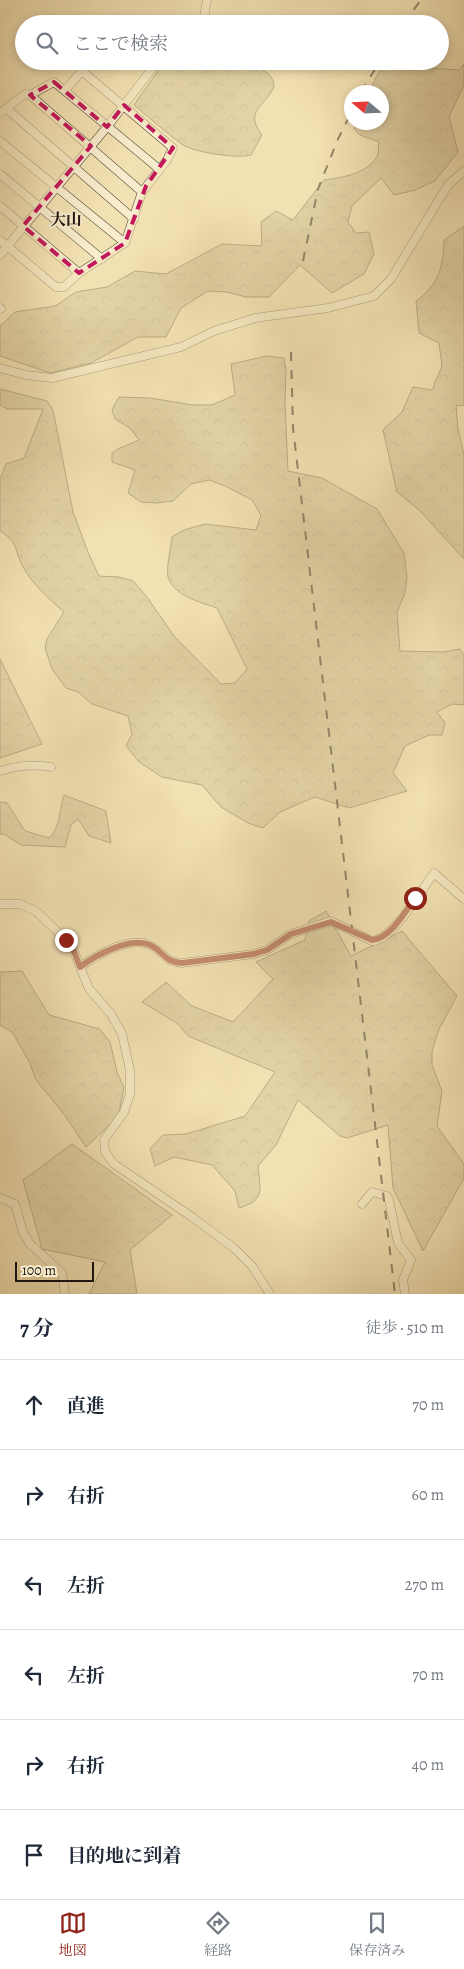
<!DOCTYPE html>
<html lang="ja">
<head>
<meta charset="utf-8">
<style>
	body { margin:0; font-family:Alegreya,"Noto Serif JP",serif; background:#f6f6f7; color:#1f2937 }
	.compass { position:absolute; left:344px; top:85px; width:45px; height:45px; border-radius:50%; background:#fff; box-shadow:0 2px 8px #0003; rotate:289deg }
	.scale { position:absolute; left:15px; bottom:12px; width:79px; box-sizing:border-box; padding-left:5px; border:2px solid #221710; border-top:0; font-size:14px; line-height:18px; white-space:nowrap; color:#221710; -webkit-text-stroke:4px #f7eccd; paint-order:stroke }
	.stop { position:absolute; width:15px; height:15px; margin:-11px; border:4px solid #8f2418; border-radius:50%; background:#fff }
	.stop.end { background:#8f2418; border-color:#fff; box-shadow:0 1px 5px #0008 }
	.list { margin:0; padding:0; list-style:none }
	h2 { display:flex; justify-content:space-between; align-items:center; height:65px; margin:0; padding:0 20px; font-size:21px }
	h2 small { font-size:16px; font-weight:400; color:#747a83 }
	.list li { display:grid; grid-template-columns:32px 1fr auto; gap:15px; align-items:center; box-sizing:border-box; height:90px; padding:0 20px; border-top:1px solid #e0e1e3 }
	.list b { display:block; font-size:19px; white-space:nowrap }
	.list em { font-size:16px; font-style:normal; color:#747a83 }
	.icon { flex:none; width:28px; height:28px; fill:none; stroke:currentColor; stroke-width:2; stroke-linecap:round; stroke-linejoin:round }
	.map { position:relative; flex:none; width:464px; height:1294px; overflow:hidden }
	.search { position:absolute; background:#fff; box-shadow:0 2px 8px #0003; left:15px; right:15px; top:15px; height:55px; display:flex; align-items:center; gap:12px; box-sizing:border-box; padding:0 18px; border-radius:28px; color:#747a83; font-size:19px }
	.sheet { height:605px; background:#fff }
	nav { display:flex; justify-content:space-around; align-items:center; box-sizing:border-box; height:70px; border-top:1px solid #e0e1e3; background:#fff; font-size:14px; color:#747a83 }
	nav a { display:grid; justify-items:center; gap:2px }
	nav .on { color:#8f2418 }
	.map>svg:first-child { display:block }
</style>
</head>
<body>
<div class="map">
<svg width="464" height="1294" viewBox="0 0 464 1294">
	<defs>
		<pattern id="forest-crowns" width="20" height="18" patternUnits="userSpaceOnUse" patternTransform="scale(1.25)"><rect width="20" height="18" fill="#cfbf96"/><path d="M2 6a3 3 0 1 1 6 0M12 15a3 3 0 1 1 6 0" fill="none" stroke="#b1a380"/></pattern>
	</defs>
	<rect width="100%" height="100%" fill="#f2e1b2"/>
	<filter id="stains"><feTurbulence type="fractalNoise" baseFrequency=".004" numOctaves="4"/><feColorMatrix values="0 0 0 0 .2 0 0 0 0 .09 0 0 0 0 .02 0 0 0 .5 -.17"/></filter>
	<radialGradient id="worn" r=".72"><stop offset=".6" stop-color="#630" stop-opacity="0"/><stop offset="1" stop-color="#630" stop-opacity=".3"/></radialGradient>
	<g fill="url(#forest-crowns)" stroke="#786b53">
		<path d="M 165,61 C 188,61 272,53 274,86 C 266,107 243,110 262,135 L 251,155 C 237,159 194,152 183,145 C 166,133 150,118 134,105 Z"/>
		<path d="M 388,61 L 428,61 L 426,68 L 459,70 L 464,64 L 464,85 L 449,117 L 458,152 L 435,181 L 415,190 L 394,195 L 381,178 L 352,206 L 348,222 L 356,233 L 369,232 L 374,254 L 364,274 L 332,293 L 300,265 L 269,297 L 246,297 L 227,292 L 208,291 L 181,308 L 166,337 L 138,337 L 91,363 L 50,373 L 0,356 L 0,326 L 15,312 L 55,306 L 76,292 L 107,287 L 135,271 L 166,274 L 222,244 L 262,246 L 261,222 L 276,211 L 293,220 L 324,180 C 341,178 371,173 378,154 C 379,151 378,145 379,142 L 360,135 L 354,129 L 357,123 L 382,122 L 382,92 L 370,92 L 376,77 Z"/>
		<path d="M 464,226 L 464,405 L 456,406 L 458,429 L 464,455 L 464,559 L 419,510 L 397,492 L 383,430 L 402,412 L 413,387 L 432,390 L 442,366 L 439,343 L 419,333 L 416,301 C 439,285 443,267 444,240 Z"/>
		<path d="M 267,356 L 284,358 L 286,371 L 285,403 L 288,471 L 322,478 L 377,509 L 404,553 L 407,577 L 405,593 L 397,612 L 400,651 L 444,652 L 460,649 L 464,655 L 464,705 L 452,704 L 437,712 L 445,723 L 442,735 L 429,735 L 405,746 L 393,773 L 407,791 L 349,808 L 315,797 L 280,812 L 263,828 L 248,823 L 221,807 L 202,785 L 162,777 L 139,762 L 126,746 L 132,734 L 128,716 L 92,704 L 78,692 L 66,688 L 52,669 L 45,648 L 47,639 L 64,612 C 48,598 32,584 22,565 C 13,547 19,543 0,531 L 0,479 L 6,464 L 24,458 L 43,409 L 7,409 L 0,405 L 0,389 L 47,401 L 53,410 L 73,512 L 88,552 L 99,576 L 119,577 L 133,581 L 147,597 L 174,636 L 221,684 L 235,683 L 247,669 L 217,608 C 200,602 174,596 168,577 C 166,569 171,547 172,537 L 184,530 L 205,524 L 256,530 L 261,515 L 252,500 L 225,486 L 209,480 L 191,484 L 173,501 L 156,503 L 141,502 L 128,493 L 135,470 L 112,462 L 112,453 L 120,448 L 139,440 L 130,428 L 115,419 L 112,410 L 119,397 L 150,398 L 193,405 L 212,405 L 235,395 L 231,364 Z"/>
		<path d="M 0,659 L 42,744 L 0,758 Z"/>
		<path d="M 64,795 L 106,811 L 111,843 L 89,836 L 78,819 L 71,825 L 65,847 L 21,845 L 4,834 L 0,834 L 0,802 L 7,803 L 25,831 L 49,838 C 61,827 59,810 64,795 Z"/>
		<path d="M 326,911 L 351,956 L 402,931 L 457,996 L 439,1029 L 432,1051 L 432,1065 L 442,1091 L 437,1126 L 464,1164 L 464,1178 L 423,1251 L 393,1188 L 388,1125 L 347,1138 L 340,1136 L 298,1100 L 276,1145 L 258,1166 C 260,1190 266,1200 239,1208 L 235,1191 L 212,1165 L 174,1157 L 155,1166 L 150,1149 L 163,1135 L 186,1134 L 245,1116 L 275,1072 L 188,1036 L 178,1024 L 142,1002 L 166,982 L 192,1006 L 233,1022 L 273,979 L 256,962 L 305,940 L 309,921 Z"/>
		<path d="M 22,971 L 49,1015 L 100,1029 L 110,1042 L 117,1072 L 124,1088 L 118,1117 L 86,1147 L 63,1113 L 36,1080 L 29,1061 L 12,1032 L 0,1025 L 0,972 Z"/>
		<path d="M 72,1144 L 172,1215 L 130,1250 L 137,1294 L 89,1294 L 105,1262 L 42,1249 L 23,1180 Z"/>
	</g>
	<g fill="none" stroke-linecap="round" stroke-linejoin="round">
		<g stroke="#564a38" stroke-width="9">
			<g id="minor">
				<path d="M 203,24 L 207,0"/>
				<path d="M 30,95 L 142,192"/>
				<path d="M 7,109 L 134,219"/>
				<path d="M 0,113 L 25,94 L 30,95 L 54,82 L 159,169"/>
				<path d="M 0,141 L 125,243"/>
				<path d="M 0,174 L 102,259"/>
				<path d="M 0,206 L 79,273"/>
				<path d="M 0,240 L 56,287 L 64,287 L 79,273 L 125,243 L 142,192 L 167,160 L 173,148 L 82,71 L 65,90"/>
				<path d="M 0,255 L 107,127 L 158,61"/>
				<path d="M 0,308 L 1,309"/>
				<path d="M 0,368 L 26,375 L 52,378 L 181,347 L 214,331 L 255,318 L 328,308 L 374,296 L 391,279 L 448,185 L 464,171"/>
				<path d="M 0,771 C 16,766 34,764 51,767"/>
				<path d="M 0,904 L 20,904 L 36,911 L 66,940 L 73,949 L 89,989 L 111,1014 L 122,1034 L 130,1070 L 130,1094 L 124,1112 L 104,1140 L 105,1152 L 114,1164 L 192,1217 L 234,1248 L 252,1266 L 270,1294"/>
				<path d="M 80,967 C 97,955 132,934 152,946 C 166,954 163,961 182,963 L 254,954 L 267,950 L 291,934 L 331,921 L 372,941 C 393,940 422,889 434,873 L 464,899"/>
				<path d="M 0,1198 L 15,1204 L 23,1232 L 30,1244 L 62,1273 L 65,1294"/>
				<path d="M 362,1204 L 372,1192 L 387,1196 L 389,1200 L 398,1243 L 411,1260 L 403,1280 L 405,1294"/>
			</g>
		</g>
		<use href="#minor" stroke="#f7eccd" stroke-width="8"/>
		<g stroke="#221710" stroke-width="2" stroke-dasharray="9 9" stroke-linecap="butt">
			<path d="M 403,24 L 421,0"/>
			<path d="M 361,92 L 380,61"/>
			<path d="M 303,261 L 318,189 L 338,139 L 352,111"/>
			<path d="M 291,352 L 293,428 L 395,1294"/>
		</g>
	</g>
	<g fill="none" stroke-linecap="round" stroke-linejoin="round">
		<path stroke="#8f2418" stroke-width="6" d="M 66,940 L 73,949 L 80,967 C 96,955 132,935 152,946 C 166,954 163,961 182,963 L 254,954 L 267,950 L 291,934 L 331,922 L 372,940 C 389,940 406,911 415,898"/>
	</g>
	<path d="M0 0H464V1294H0ZM 54,82 L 107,127 L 124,105 L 173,148 L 146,186 L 125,243 L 79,273 L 23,226 L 91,146 L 30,95 Z" fill="#f2e1b2" fill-opacity=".55" fill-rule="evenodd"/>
	<path fill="none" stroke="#c2185b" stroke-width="4" stroke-dasharray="10 6" stroke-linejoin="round" d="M 54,82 L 107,127 L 124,105 L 173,148 L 146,186 L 125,243 L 79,273 L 23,226 L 91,146 L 30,95 Z"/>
	<g text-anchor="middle" stroke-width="4" stroke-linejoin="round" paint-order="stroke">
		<g font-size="16" font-weight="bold" fill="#221710" stroke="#f7eccd">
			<text x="66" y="225">大山</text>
		</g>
	</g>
	<rect width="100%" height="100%" filter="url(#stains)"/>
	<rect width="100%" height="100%" fill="url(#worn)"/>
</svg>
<svg class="compass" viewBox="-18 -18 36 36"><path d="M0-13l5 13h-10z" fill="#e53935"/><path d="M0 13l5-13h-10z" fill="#747a83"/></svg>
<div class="scale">100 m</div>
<div class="stop" style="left:415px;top:898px"></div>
<div class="stop end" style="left:66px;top:940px"></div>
<div class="search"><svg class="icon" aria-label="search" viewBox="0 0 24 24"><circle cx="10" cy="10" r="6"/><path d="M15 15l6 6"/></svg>ここで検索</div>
</div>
<section class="sheet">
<h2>7 分<small>徒歩 · 510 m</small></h2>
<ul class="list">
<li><svg class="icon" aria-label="ahead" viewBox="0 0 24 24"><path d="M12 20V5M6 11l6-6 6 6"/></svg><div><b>直進</b></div><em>70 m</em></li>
<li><svg class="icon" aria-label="right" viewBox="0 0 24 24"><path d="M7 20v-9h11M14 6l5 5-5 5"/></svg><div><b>右折</b></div><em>60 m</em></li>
<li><svg class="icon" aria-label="left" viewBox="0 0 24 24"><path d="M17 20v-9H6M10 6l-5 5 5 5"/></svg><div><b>左折</b></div><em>270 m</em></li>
<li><svg class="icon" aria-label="left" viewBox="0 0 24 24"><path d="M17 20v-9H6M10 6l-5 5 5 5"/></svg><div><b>左折</b></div><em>70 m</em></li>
<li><svg class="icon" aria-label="right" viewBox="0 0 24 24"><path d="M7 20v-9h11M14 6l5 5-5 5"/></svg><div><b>右折</b></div><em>40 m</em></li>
<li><svg class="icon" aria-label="arrive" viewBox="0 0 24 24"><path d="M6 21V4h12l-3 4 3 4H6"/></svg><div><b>目的地に到着</b></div></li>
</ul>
</section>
<nav>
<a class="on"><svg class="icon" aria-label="map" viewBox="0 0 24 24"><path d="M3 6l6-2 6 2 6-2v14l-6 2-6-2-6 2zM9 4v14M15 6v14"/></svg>地図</a>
<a><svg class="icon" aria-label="directions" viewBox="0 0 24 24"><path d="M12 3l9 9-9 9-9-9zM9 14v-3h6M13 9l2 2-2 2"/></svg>経路</a>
<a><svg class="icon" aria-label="saved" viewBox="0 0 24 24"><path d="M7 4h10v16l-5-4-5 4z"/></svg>保存済み</a>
</nav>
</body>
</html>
